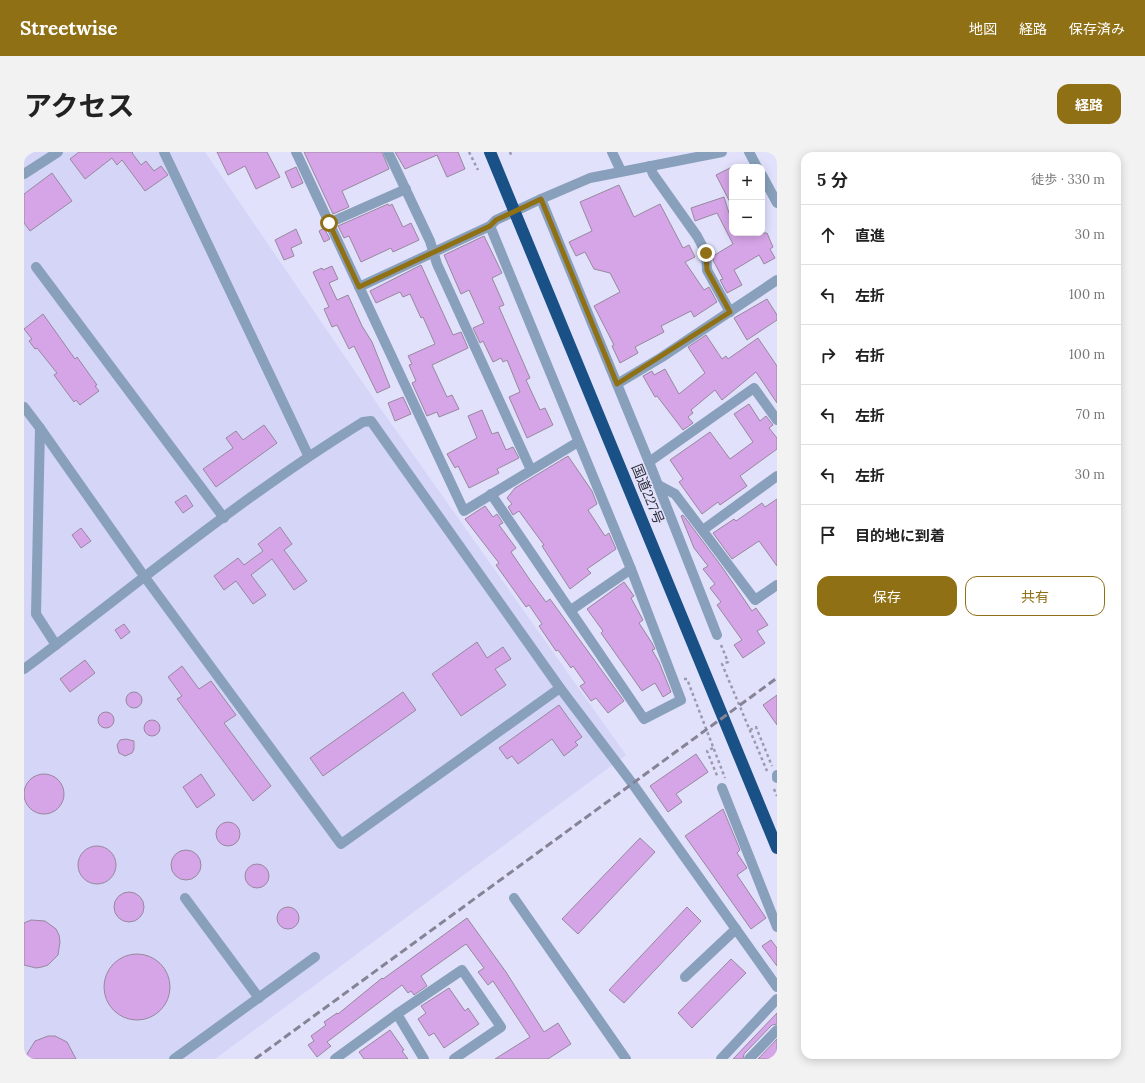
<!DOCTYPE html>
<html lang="ja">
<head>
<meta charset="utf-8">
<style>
	body { margin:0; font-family:Lora,"Noto Sans JP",serif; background:#f2f2f2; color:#222 }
	.controls { position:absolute; right:12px; top:12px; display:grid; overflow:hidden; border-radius:8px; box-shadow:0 2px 10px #0003 }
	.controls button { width:36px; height:36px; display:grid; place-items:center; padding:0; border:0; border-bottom:1px solid #e0e0e0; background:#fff; color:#222; font:20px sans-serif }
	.stop { position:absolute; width:12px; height:12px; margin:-9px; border:3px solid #907015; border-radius:50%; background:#fff }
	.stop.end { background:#907015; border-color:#fff; box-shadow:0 1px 4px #0008 }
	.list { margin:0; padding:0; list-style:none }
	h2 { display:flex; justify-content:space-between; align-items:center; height:52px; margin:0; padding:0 16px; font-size:17px }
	h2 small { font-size:13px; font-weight:400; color:#767676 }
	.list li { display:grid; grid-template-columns:26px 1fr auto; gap:12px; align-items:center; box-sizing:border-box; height:60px; padding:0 16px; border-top:1px solid #e0e0e0 }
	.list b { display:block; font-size:15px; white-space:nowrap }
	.list em { font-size:13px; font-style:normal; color:#767676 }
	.actions { display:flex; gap:8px; padding:12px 16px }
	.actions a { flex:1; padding:9px 0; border:1px solid #907015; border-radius:12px; text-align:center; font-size:14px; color:#907015 }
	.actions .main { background:#907015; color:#fff }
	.icon { flex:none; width:22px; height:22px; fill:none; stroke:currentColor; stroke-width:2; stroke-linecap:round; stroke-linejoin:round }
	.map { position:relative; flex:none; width:753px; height:907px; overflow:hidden; border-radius:12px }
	header { display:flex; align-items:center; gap:24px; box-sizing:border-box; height:56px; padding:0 20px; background:#907015; color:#fff }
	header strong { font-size:19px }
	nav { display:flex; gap:22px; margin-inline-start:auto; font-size:14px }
	.intro { display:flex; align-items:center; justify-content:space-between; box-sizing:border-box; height:96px; padding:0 24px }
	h1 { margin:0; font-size:28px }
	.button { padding:10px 18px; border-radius:12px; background:#907015; color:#fff; font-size:14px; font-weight:700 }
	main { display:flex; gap:24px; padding:0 24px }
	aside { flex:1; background:#fff; border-radius:12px; box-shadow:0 2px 10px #0003 }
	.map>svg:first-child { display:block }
</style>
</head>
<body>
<header>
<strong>Streetwise</strong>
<nav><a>地図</a><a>経路</a><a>保存済み</a></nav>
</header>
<div class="intro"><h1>アクセス</h1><a class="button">経路</a></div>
<main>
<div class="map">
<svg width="753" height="907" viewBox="0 0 753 907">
	<rect width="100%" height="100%" fill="#e1e1fc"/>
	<path fill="#d4d5f7" d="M 10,0 L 181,0 L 354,253 L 602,603 L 191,907 L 0,907 L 0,7 Z"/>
	<g fill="#d6a5e8" stroke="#97889d">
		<path d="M 55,0 L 109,0 L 108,1 L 117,13 L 122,9 L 130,19 L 137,14 L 144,23 L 121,39 L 98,8 L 93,13 L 88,6 L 61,27 L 46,7 Z"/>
		<path d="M 193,0 L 243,0 L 256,25 L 232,37 L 221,14 L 204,23 Z"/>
		<path d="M 280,0 L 358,0 L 365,17 L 318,39 L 325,55 L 309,62 Z"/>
		<path d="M 371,0 L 434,0 L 441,17 L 423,25 L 413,3 L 381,17 Z"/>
		<path d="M 272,15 L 279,31 L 268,36 L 261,20 Z"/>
		<path d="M 708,15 L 708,54 L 692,23 Z"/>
		<path d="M 28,21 L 48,49 L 6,79 L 0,71 L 0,42 Z"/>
		<path d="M 595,33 L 610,65 L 636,52 L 659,96 L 665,93 L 671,105 L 661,110 L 680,138 L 685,135 L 693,150 L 670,165 L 667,159 L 637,174 L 640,180 L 611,195 L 614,201 L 596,211 L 588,194 L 590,193 L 570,154 L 596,140 L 586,121 L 570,117 L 561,100 L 552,104 L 545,90 L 568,79 L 556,50 Z"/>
		<path d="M 700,45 L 705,61 L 708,59 L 708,81 L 743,81 L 749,95 L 746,97 L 751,106 L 740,112 L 735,103 L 710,118 L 718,133 L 703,141 L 696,128 L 699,127 L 689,108 L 689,104 L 709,92 L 693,61 L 671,69 L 667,56 Z"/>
		<path d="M 364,52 L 365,54 L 368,52 L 379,75 L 387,71 L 395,88 L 369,100 L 367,96 L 337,110 L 325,84 L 320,86 L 314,74 Z"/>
		<path d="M 300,76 L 306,87 L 300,90 L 295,79 Z"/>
		<path d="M 272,77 L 278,91 L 267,96 L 270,104 L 260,108 L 251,88 Z"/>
		<path d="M 460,84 L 478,121 L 468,126 L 480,153 L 475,155 L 506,226 L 502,228 L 516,258 L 521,256 L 529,273 L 503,286 L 485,245 L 496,240 L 483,208 L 479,210 L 477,206 L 469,210 L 459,189 L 456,191 L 449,176 L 460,171 L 445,138 L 437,142 L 420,103 Z"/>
		<path d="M 397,113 L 429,183 L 437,180 L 444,196 L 408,213 L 423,245 L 428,243 L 435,257 L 415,265 L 413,260 L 403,264 L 388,231 L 392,229 L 385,213 L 388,212 L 384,204 L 411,192 L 399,165 L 397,166 L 386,142 L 379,145 L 376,140 L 352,151 L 346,139 Z"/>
		<path d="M 308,114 L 314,127 L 305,131 L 313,148 L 324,143 L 338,174 L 348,190 L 366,235 L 353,241 L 330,194 L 325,197 L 313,173 L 308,175 L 300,157 L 305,155 L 289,120 L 298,116 L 299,118 Z"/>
		<path d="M 743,147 L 753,163 L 753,168 L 723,188 L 710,166 Z"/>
		<path d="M 19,162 L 51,207 L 53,205 L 73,233 L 71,234 L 75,239 L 56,253 L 52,248 L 50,250 L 30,223 L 33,221 L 13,196 L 11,197 L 5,189 L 8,187 L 0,177 Z"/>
		<path d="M 682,183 L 698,207 L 702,204 L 704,207 L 734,186 L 753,214 L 753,251 L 732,220 L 698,248 L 691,238 L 667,258 L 669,261 L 664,265 L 669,271 L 659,278 L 633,244 L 631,245 L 619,224 L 628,219 L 630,223 L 641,217 L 655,242 L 681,221 L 664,195 Z"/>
		<path d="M 379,245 L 387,262 L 371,269 L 364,251 Z"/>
		<path d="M 725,252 L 736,269 L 742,264 L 749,273 L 745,276 L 753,286 L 753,297 L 716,324 L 723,334 L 696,353 L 694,350 L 678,362 L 655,330 L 659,327 L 646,308 L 686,280 L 706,307 L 729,290 L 710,262 Z"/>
		<path d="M 458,258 L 468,282 L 474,280 L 482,298 L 489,295 L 495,306 L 473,317 L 475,321 L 445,336 L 434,314 L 431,316 L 423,302 L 453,286 L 444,264 Z"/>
		<path d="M 240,273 L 253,291 L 192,335 L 179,317 L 209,296 L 202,286 L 212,279 L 219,288 Z"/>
		<path d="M 544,304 L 568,339 L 573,352 L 564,358 L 581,384 L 585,381 L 592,397 L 563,417 L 567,421 L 546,437 L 518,394 L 520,393 L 495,359 L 489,363 L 484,355 L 488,352 L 483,346 L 491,336 Z"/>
		<path d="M 162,343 L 169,354 L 159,361 L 151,350 Z"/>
		<path d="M 753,347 L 753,414 L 735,389 L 708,407 L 689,381 L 710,367 L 712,369 L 738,351 L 741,355 Z"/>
		<path d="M 461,354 L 469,365 L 473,362 L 479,371 L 475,373 L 492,396 L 487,400 L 506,428 L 522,450 L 526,447 L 600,549 L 584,561 L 572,546 L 567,549 L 556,534 L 561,531 L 549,514 L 547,516 L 534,498 L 532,499 L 515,474 L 518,472 L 505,453 L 502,455 L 472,413 L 475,411 L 441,367 Z"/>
		<path d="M 659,363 L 698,415 L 728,459 L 732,456 L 744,473 L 733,479 L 741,491 L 719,506 L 710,493 L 718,488 L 693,453 L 697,450 L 686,436 L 691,432 L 679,417 L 684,414 L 670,396 L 657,364 Z"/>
		<path d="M 256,375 L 268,392 L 260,398 L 283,429 L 270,438 L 248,407 L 227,423 L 242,443 L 229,452 L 212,429 L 200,438 L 190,424 L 214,406 L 220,413 L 239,399 L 234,392 Z"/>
		<path d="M 57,376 L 67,389 L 57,396 L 48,383 Z"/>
		<path d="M 600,430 L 610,444 L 607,446 L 619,468 L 615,471 L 628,491 L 631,497 L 628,498 L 635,510 L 647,540 L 639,545 L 631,531 L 618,539 L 577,481 L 579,479 L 563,457 Z"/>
		<path d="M 100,472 L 106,480 L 97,487 L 91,478 Z"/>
		<path d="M 453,490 L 463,506 L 479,495 L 487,507 L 471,517 L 482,533 L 437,564 L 408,522 Z"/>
		<path d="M 61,508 L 71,521 L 46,540 L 36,527 Z"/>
		<path d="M 158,514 L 175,537 L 187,529 L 212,563 L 200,571 L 247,634 L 229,649 L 153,547 L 158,544 L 144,525 Z"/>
		<path d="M 379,540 L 392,558 L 299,624 L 286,606 Z"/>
		<circle cx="110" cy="548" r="8"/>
		<path d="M 753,543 L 753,573 L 739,553 Z"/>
		<path d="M 535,553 L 558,585 L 551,590 L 554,593 L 540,604 L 528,587 L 494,612 L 488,604 L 483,607 L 475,596 Z"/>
		<circle cx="82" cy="568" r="8"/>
		<circle cx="128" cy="576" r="8"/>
		<path d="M 102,587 L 110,589 L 110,597 L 108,601 L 101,604 L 95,601 L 93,593 L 96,588 Z"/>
		<path d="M 672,602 L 684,620 L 652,642 L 658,650 L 644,660 L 626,634 Z"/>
		<path d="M 177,622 L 191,643 L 173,656 L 159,635 Z"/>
		<circle cx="20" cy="642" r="20"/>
		<path d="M 699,657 L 716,698 L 713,701 L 723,716 L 713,723 L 742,766 L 727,777 L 661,684 Z"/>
		<circle cx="204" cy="682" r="12"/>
		<path d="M 616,686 L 631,700 L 554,782 L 538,767 Z"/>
		<circle cx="73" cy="713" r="19"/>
		<circle cx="162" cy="713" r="15"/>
		<circle cx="233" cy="724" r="12"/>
		<circle cx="105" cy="755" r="15"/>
		<circle cx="264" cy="766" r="11"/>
		<path d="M 663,755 L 677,769 L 600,851 L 585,838 Z"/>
		<path d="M 443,766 L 482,820 L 520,880 L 534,871 L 547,892 L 524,907 L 471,907 L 506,885 L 469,829 L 464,833 L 454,820 L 460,816 L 442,792 L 397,824 L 403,834 L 390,843 L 387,839 L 384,841 L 378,833 L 303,890 L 307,894 L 293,905 L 284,893 L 290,889 L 287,884 L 302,873 L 300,870 L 313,861 L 314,862 L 358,826 L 359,827 Z"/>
		<path d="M 7,768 L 21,769 L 32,777 L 35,783 L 36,790 L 34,803 L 24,813 L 18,815 L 12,816 L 0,813 L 0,771 Z"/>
		<path d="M 747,788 L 753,796 L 753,814 L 738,794 Z"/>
		<circle cx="113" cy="835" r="33"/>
		<path d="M 707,807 L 722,821 L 668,876 L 654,861 Z"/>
		<path d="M 425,836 L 441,859 L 444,856 L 455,872 L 420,896 L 410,881 L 405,884 L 394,867 L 402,861 L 397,854 Z"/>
		<path d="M 753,861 L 753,872 L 748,873 L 720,902 L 719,907 L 709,907 Z"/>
		<path d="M 366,878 L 380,898 L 378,899 L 384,907 L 340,907 L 335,900 Z"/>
		<path d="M 24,884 L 31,884 L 43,890 L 52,907 L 0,907 L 11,889 Z"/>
		<path d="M 753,887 L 753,907 L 734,907 Z"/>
	</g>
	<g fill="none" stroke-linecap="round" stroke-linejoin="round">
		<g stroke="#9a9aae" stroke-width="2.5" stroke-dasharray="3 3" stroke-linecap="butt">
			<path d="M 445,0 L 454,18"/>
			<path d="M 486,0 L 488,5"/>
			<path d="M 697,493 L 704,510 L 698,512 L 743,619"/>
			<path d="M 660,527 L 663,527 L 701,626"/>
			<path d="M 726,578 L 732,575 L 748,614"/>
			<path d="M 689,596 L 683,599 L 694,626"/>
			<path d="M 750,637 L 753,644"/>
		</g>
		<g stroke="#88a0bb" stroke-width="10">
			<path d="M 140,0 L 284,303"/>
			<path d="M 272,0 L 440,359 L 554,290"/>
			<path d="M 364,0 L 406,89 L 413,112 L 507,318"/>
			<path d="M 588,0 L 597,19"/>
			<path d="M 725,0 L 733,15"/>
			<path d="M 626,14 L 629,22 L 673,84 L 682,101 L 683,118 L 706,160"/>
			<path d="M 0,22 L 34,0"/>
			<path d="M 738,23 L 753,51"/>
			<path d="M 517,47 L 566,26 L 698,0"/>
			<path d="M 305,71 L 382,37"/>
			<path d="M 466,74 L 607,417 L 657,548 L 620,567 L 467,342"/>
			<path d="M 12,115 L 200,366"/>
			<path d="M 335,135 L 466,74 L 472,68 L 517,47 L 625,310 L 693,483"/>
			<path d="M 593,232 L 638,205 L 753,128"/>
			<path d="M 0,255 L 16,276 L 12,462 L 32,493"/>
			<path d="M 16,276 L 120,424 L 317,692 L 536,536"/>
			<path d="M 625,310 L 730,236 L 753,268"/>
			<path d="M 634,333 L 651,342 L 731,448 L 753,433"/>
			<path d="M 679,378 L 753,324"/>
			<path d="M 547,458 L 607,417"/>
			<path d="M 0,517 C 112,433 220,343 339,270 L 347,269 L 536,536 L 608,631 L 753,835"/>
			<path d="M 753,623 L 753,626"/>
			<path d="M 698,636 L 753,775"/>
			<path d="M 161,746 L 235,846"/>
			<path d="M 490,746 L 602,907"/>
			<path d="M 661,825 L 712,777"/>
			<path d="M 373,862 L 400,907"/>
			<path d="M 150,907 L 291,805"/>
			<path d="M 311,907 L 373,862 L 438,818 L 477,875 L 430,907"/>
			<path d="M 697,907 L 753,847"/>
			<path d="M 725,907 L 753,878"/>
		</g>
		<path stroke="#195187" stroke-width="12" d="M 466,0 L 753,696"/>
		<path stroke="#848496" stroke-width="3" stroke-dasharray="8 4" stroke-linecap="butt" d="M 231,907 L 753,526"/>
	</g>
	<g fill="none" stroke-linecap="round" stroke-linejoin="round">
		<path stroke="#907015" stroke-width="5" d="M 305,71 L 335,135 L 466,74 L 472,68 L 517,47 L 593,232 L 706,160 L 683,118 L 682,101"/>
	</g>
	<g text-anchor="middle" stroke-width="3" stroke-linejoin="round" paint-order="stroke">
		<g font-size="14" fill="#30303a" stroke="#e1e1fc">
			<text transform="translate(624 342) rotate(68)" y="5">国道227号</text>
		</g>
	</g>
</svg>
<div class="controls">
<button>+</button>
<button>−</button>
</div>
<div class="stop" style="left:305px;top:71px"></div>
<div class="stop end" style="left:682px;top:101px"></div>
</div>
<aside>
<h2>5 分<small>徒歩 · 330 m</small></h2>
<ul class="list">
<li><svg class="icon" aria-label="ahead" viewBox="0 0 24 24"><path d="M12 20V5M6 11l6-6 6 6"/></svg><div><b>直進</b></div><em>30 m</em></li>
<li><svg class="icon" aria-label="left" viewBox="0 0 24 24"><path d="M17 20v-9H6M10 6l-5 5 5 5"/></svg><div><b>左折</b></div><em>100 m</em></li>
<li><svg class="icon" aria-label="right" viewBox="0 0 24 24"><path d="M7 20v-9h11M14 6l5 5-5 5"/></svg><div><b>右折</b></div><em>100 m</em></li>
<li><svg class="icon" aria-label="left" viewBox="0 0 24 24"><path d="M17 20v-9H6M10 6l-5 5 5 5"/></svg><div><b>左折</b></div><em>70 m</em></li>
<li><svg class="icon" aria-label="left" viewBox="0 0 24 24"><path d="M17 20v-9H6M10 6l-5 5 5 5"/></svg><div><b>左折</b></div><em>30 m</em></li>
<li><svg class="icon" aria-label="arrive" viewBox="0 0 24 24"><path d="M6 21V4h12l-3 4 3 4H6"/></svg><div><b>目的地に到着</b></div></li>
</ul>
<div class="actions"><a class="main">保存</a><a>共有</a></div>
</aside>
</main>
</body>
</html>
